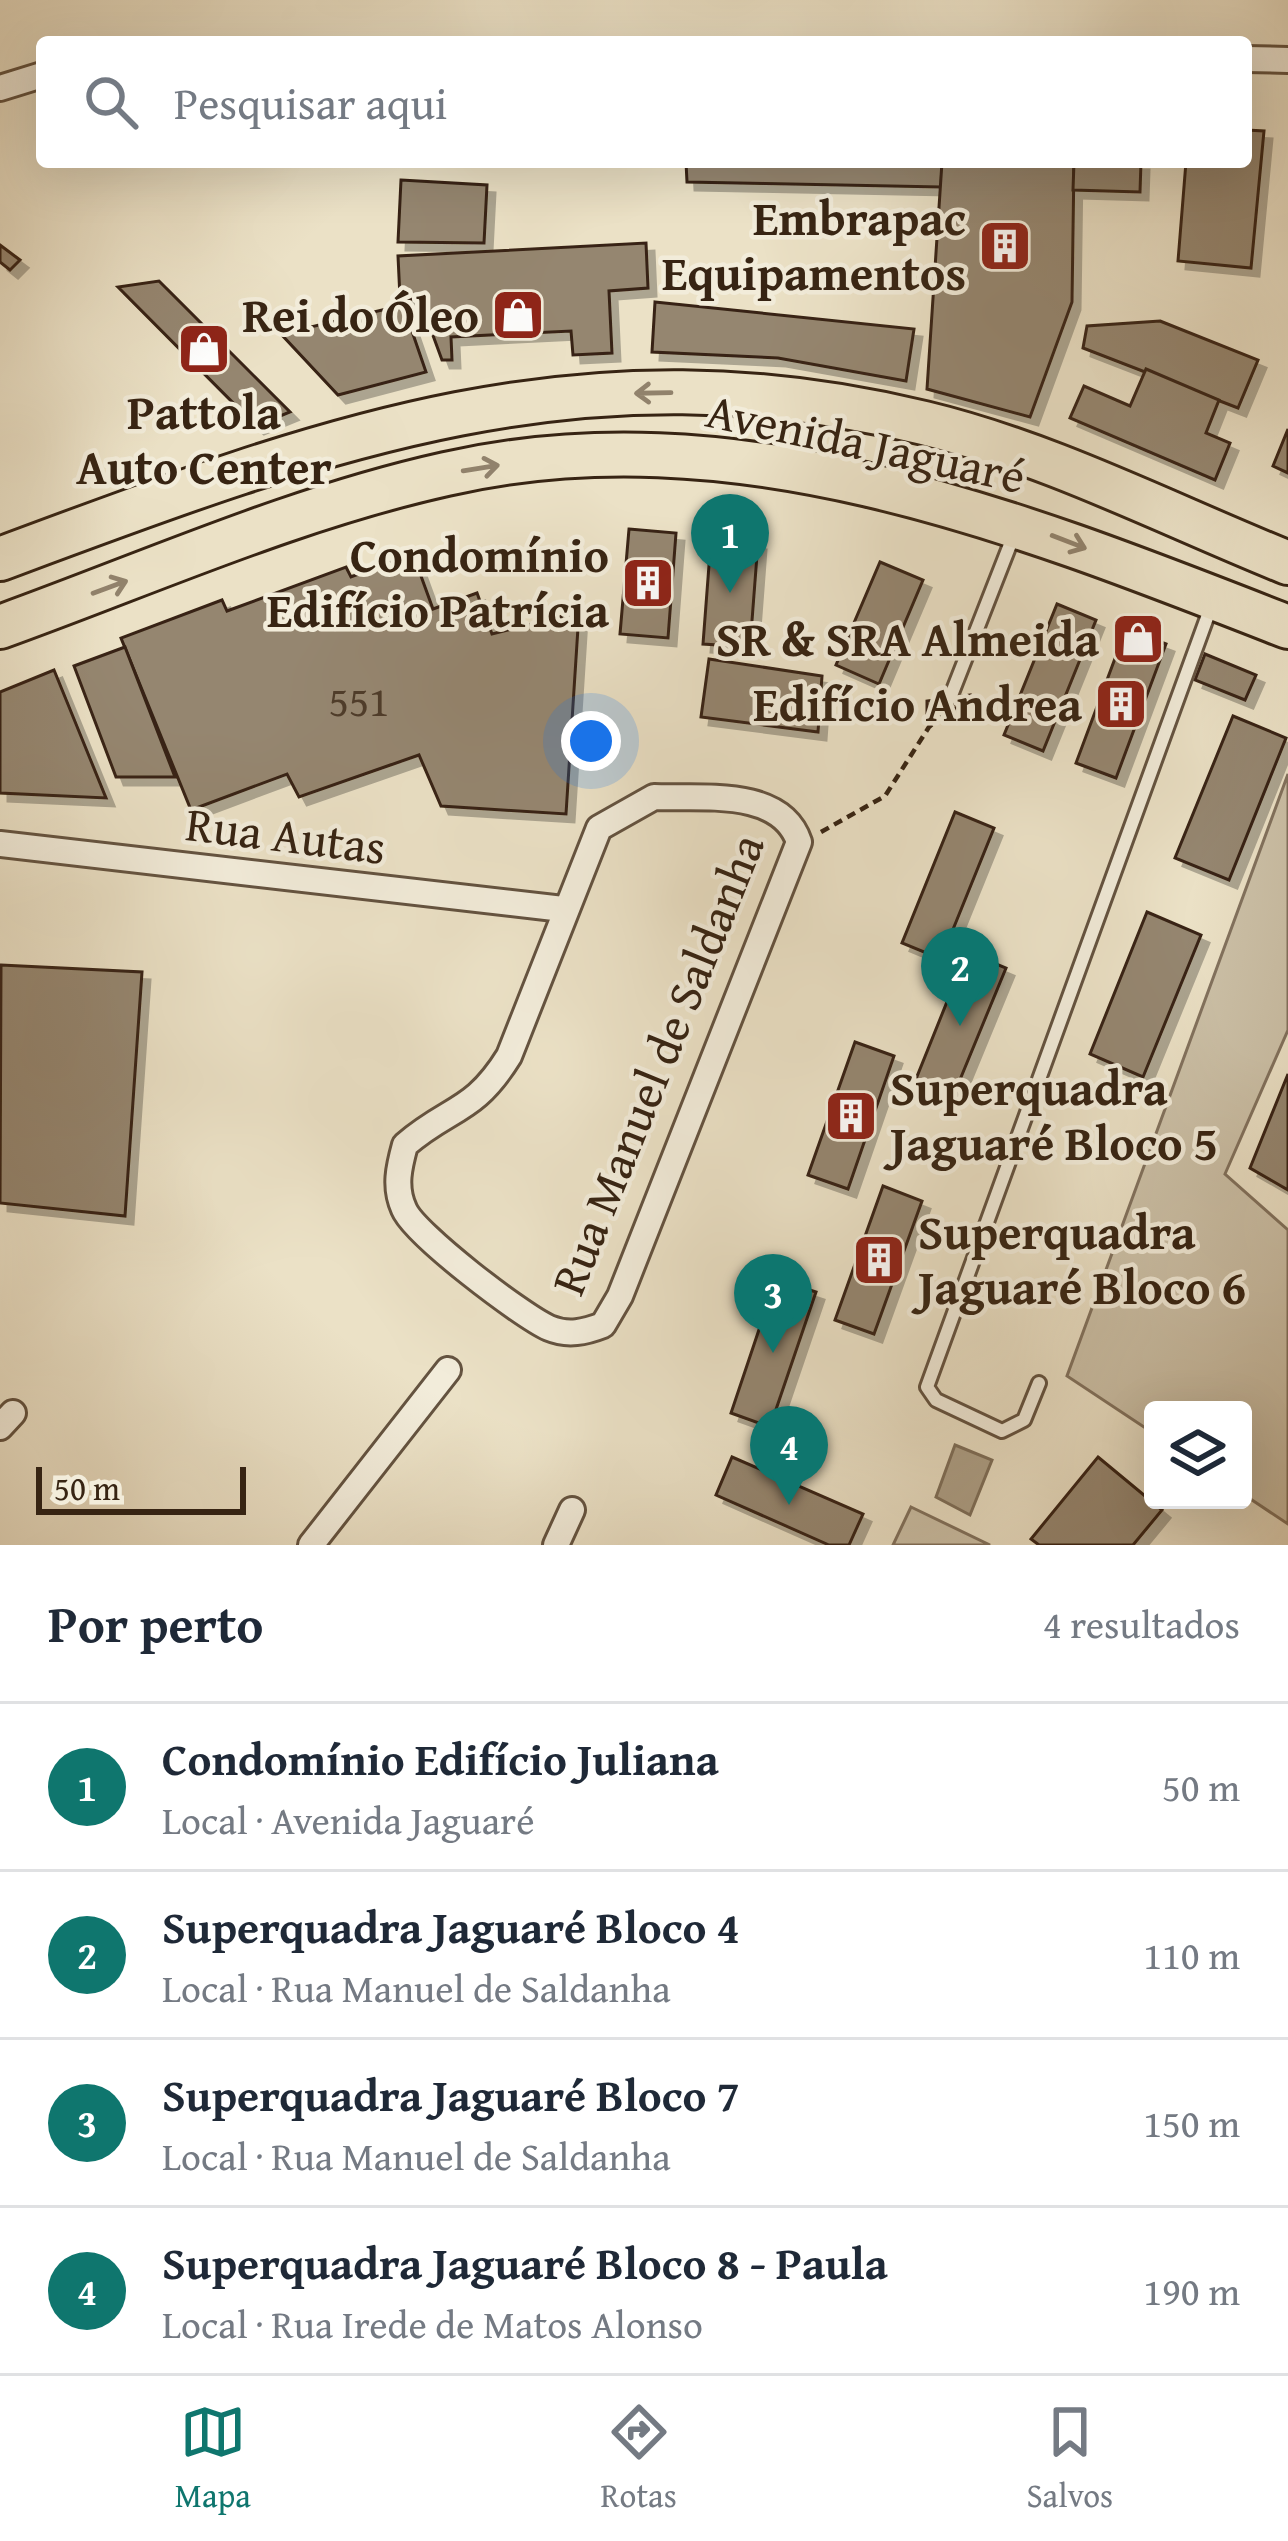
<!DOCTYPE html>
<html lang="pt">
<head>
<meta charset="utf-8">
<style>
	body { margin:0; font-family:"Gentium Book Plus",serif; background:#f2f2f3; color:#1f2937 }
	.controls { position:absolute; right:36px; bottom:36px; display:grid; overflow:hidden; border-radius:12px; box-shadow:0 12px 48px #0002 }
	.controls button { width:108px; height:108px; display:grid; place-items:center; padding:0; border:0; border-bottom:3px solid #e0e1e3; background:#fff; color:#1f2937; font:60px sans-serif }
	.scale { position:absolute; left:36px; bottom:30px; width:210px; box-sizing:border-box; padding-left:12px; border:6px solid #372413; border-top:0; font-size:33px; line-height:42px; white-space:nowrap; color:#372413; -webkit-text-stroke:9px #f2ecda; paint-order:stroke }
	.you { position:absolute; left:591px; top:741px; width:42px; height:42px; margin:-30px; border:9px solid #fff; border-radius:50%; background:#1a73e8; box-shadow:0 0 0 18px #1a73e833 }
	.badge { display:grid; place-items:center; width:78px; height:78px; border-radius:50%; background:#0f766e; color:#fff; font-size:39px; font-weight:700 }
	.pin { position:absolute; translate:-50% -99px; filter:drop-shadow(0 3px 6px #0008) }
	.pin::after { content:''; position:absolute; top:63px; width:42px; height:36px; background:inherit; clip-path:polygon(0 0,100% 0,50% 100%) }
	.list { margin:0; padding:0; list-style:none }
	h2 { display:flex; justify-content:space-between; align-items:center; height:156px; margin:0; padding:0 48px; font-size:51px }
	h2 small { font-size:39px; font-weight:400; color:#747a83 }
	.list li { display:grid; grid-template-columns:78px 1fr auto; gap:36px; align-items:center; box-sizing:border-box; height:168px; padding:0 48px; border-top:3px solid #e0e1e3 }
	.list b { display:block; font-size:45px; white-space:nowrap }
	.list p { margin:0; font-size:39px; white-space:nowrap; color:#747a83 }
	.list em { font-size:39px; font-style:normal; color:#747a83 }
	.icon { flex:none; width:66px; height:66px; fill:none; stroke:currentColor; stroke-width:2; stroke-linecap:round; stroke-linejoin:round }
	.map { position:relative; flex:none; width:1288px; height:1545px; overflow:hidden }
	.search { position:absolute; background:#fff; box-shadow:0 12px 48px #0002; left:36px; right:36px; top:36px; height:132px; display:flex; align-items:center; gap:30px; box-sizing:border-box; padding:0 42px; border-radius:12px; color:#747a83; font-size:45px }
	.sheet { height:828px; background:#fff }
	nav { display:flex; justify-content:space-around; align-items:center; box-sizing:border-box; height:168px; border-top:3px solid #e0e1e3; background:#fff; font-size:33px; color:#747a83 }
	nav a { display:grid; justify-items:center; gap:6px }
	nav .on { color:#0f766e }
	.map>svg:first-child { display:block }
</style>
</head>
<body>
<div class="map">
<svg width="1288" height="1545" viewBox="0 0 1288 1545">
	<defs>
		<filter id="shadow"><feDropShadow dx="8" dy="8" stdDeviation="0" flood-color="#0004"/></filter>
	</defs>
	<rect width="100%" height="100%" fill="#ebe1c6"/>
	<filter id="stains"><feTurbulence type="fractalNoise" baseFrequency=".00167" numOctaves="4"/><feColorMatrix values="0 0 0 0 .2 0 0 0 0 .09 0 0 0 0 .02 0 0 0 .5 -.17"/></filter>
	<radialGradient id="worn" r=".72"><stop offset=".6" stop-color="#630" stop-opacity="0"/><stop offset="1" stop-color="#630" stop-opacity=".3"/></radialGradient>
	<g fill="#ccc1a8" stroke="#82725e" stroke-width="3">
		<path d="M 1288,774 L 1288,1030 L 1225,1174 L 1288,1230 L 1288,1524 L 1243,1494 L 1243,1410 L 1153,1410 L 1153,1433 L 1067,1376 Z"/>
		<path d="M 911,1507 L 990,1545 L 893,1545 Z"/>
	</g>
	<path fill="#aea189" stroke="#7e6f5a" stroke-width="3" d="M 955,1445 L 992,1460 L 970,1515 L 936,1497 Z"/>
	<g fill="#958670" stroke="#372413" stroke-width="3" filter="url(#shadow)">
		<path d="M 1246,130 L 1264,131 L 1251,268 L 1178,261 L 1186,162 L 1246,162 Z"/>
		<path d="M 686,162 L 942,162 L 941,187 L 687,182 Z"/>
		<path d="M 942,162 L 1074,162 L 1072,302 L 1030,417 L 927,389 Z"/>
		<path d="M 1074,162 L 1141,162 L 1140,192 L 1073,190 Z"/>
		<path d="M 401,180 L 487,185 L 484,243 L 398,242 Z"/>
		<path d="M 646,243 L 648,288 L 609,291 L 612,353 L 573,355 L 571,331 L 451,337 L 452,360 L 442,360 L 420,300 L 400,298 L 398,256 Z"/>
		<path d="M 0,245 L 20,260 L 10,270 L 0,262 Z"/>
		<path d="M 159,281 L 290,412 L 256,426 L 118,287 Z"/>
		<path d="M 655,302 L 914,329 L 906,381 L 778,358 L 652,352 Z"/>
		<path d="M 403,305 L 426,372 L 338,395 L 281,334 Z"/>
		<path d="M 1160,321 L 1258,360 L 1238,408 L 1083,348 L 1087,326 Z"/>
		<path d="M 1146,369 L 1219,400 L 1206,433 L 1230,443 L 1215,480 L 1070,418 L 1084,386 L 1130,406 Z"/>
		<path d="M 1288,429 L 1288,473 L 1273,466 Z"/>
		<path d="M 629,529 L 676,533 L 668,638 L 620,634 Z"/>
		<path d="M 711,539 L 758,542 L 750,647 L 703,644 Z"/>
		<path d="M 413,554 L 433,609 L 477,593 L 492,634 L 579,612 L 566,814 L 441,806 L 419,755 L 299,797 L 287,774 L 191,810 L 121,638 L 222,600 L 227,611 L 346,567 L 351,577 Z"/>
		<path d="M 880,562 L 923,580 L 879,684 L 836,665 Z"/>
		<path d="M 1057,604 L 1096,620 L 1043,751 L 1004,735 Z"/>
		<path d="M 1126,629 L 1166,644 L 1116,778 L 1076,763 Z"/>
		<path d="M 125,647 L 175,777 L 116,777 L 74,666 Z"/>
		<path d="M 1205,654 L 1256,675 L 1245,700 L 1195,680 Z"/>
		<path d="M 709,659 L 822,676 L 818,732 L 701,717 Z"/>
		<path d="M 54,670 L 76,724 L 106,798 L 0,793 L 0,692 Z"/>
		<path d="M 970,695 L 969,706 L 927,713 L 927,701 Z"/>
		<path d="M 1233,716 L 1286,738 L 1229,880 L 1175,858 Z"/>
		<path d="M 955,812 L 994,828 L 941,959 L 902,943 Z"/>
		<path d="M 1147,912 L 1201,935 L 1143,1077 L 1090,1054 Z"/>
		<path d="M 967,952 L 1006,968 L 952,1099 L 914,1084 Z"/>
		<path d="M 1,965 L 142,972 L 125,1216 L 0,1203 Z"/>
		<path d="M 855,1042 L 894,1056 L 848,1189 L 808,1175 Z"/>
		<path d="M 1288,1074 L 1288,1190 L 1250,1168 Z"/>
		<path d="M 883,1186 L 922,1201 L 874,1334 L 835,1320 Z"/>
		<path d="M 776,1279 L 816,1292 L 770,1427 L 731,1413 Z"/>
		<path d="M 732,1457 L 863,1514 L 849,1545 L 829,1545 L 716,1495 Z"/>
		<path d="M 1098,1457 L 1162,1510 L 1133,1545 L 1039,1545 L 1031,1539 Z"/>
	</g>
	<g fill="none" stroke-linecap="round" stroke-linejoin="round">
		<g stroke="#645340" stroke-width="18">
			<g id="service">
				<path d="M 950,698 L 1015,532"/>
				<path d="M 1039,1383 L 1024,1420 L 1002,1431 L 936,1400 L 927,1387 L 1212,604"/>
			</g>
		</g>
		<g stroke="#645340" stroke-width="30">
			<g id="minor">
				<path d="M 1246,59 L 1288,60"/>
				<path d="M 0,88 L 42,75"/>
				<path d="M 654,797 C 699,799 781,787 799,842 L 620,1296 L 603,1325 C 585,1332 568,1336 549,1328 C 522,1316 414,1234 404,1209 C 394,1187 399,1167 405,1145 C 450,1106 473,1114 509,1056 L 599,828 Z"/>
				<path d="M 0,844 L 563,909"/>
				<path d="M 0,1427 L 13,1413"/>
				<path d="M 311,1545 L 448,1370"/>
				<path d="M 556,1545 L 572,1510"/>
			</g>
		</g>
		<g stroke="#372413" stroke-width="48">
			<g id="trunk">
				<path d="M 0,559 C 316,441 580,339 924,423 C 1049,453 1169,515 1288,563"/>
				<path d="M 0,627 C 147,574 293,508 446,474 C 737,408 1022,523 1288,627"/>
			</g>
		</g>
		<path stroke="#372413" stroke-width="4.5" stroke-dasharray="9 6" stroke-linecap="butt" d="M 821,832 L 885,796 L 929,727 L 943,715"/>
		<use href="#service" stroke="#f2ecda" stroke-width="12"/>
		<use href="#minor" stroke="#f2ecda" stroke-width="24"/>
		<use href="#trunk" stroke="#ebe1c6" stroke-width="42"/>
	</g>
	<defs><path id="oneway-shaft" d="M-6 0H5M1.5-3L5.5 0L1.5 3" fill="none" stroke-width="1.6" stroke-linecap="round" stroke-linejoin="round" transform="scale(3)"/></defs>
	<g stroke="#91826c">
		<use href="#oneway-shaft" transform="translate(653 393) rotate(179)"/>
		<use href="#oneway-shaft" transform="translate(481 468) rotate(-9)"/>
		<use href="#oneway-shaft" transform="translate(1069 542) rotate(21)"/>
		<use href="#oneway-shaft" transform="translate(110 587) rotate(-20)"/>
	</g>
	<defs>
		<g id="building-square" transform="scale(2.7)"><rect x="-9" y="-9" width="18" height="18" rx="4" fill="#8f2418" stroke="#f2ecda"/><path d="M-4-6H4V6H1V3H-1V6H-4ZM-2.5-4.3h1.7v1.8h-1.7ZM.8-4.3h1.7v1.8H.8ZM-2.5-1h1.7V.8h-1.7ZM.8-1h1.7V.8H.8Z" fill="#fff"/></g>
		<g id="shop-square" transform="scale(2.7)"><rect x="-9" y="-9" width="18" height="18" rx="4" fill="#8f2418" stroke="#f2ecda"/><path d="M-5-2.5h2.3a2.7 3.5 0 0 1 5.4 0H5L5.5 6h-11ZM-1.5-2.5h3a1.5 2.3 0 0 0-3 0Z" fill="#fff"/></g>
	</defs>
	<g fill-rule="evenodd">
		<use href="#building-square" x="1005" y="246"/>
		<use href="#shop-square" x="518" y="315"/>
		<use href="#shop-square" x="204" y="349"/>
		<use href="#building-square" x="648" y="583"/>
		<use href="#shop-square" x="1138" y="639"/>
		<use href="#building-square" x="1121" y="704"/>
		<use href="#building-square" x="851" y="1116"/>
		<use href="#building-square" x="879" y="1260"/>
	</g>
	<g text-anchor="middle" stroke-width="9" stroke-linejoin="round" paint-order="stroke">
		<g font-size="42" fill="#4e3c2a">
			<text x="359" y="716">551</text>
		</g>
		<g font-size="48" font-weight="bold" fill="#372413" stroke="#f2ecda" text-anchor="end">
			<text x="966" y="235">Embrapac<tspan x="966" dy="55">Equipamentos</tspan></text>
			<text x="479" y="332">Rei do Óleo</text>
			<text x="204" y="429" text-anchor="middle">Pattola<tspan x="204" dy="55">Auto Center</tspan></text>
			<text x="609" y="572">Condomínio<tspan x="609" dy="55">Edifício Patrícia</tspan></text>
			<text x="1099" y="656">SR &amp; SRA Almeida</text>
			<text x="1082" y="721">Edifício Andrea</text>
			<text x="890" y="1105" text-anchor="start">Superquadra<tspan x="890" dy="55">Jaguaré Bloco 5</tspan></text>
			<text x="918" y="1249" text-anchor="start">Superquadra<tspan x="918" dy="55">Jaguaré Bloco 6</tspan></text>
		</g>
		<g font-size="48" fill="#372413" stroke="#f2ecda">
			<text transform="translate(866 443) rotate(12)" y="17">Avenida Jaguaré</text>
			<text transform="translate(286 835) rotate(7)" y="17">Rua Autas</text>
			<text transform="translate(657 1064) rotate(-68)" y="17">Rua Manuel de Saldanha</text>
		</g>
	</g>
	<rect width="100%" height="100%" filter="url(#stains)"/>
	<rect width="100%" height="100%" fill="url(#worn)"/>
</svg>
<div class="controls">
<button><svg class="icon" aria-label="layers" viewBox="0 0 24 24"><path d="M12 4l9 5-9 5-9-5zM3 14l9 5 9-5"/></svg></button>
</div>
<div class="scale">50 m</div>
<div class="you"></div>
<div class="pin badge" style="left:730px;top:593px">1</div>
<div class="pin badge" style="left:960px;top:1026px">2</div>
<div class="pin badge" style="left:773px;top:1353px">3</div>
<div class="pin badge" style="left:789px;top:1505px">4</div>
<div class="search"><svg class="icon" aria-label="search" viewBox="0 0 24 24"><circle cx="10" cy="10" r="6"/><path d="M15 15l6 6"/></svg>Pesquisar aqui</div>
</div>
<section class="sheet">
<h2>Por perto<small>4 resultados</small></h2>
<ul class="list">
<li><span class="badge">1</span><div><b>Condomínio Edifício Juliana</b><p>Local · Avenida Jaguaré</p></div><em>50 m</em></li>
<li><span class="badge">2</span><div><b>Superquadra Jaguaré Bloco 4</b><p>Local · Rua Manuel de Saldanha</p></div><em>110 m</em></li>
<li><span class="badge">3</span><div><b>Superquadra Jaguaré Bloco 7</b><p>Local · Rua Manuel de Saldanha</p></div><em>150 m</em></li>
<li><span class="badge">4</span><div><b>Superquadra Jaguaré Bloco 8 - Paula</b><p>Local · Rua Irede de Matos Alonso</p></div><em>190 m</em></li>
</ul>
</section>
<nav>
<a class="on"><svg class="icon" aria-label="map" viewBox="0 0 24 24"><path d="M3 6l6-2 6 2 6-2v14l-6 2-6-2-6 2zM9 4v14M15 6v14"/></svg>Mapa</a>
<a><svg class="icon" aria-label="directions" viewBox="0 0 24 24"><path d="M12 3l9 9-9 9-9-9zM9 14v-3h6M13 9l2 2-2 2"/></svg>Rotas</a>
<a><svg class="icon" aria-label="saved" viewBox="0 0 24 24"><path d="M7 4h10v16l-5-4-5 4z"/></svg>Salvos</a>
</nav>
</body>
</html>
